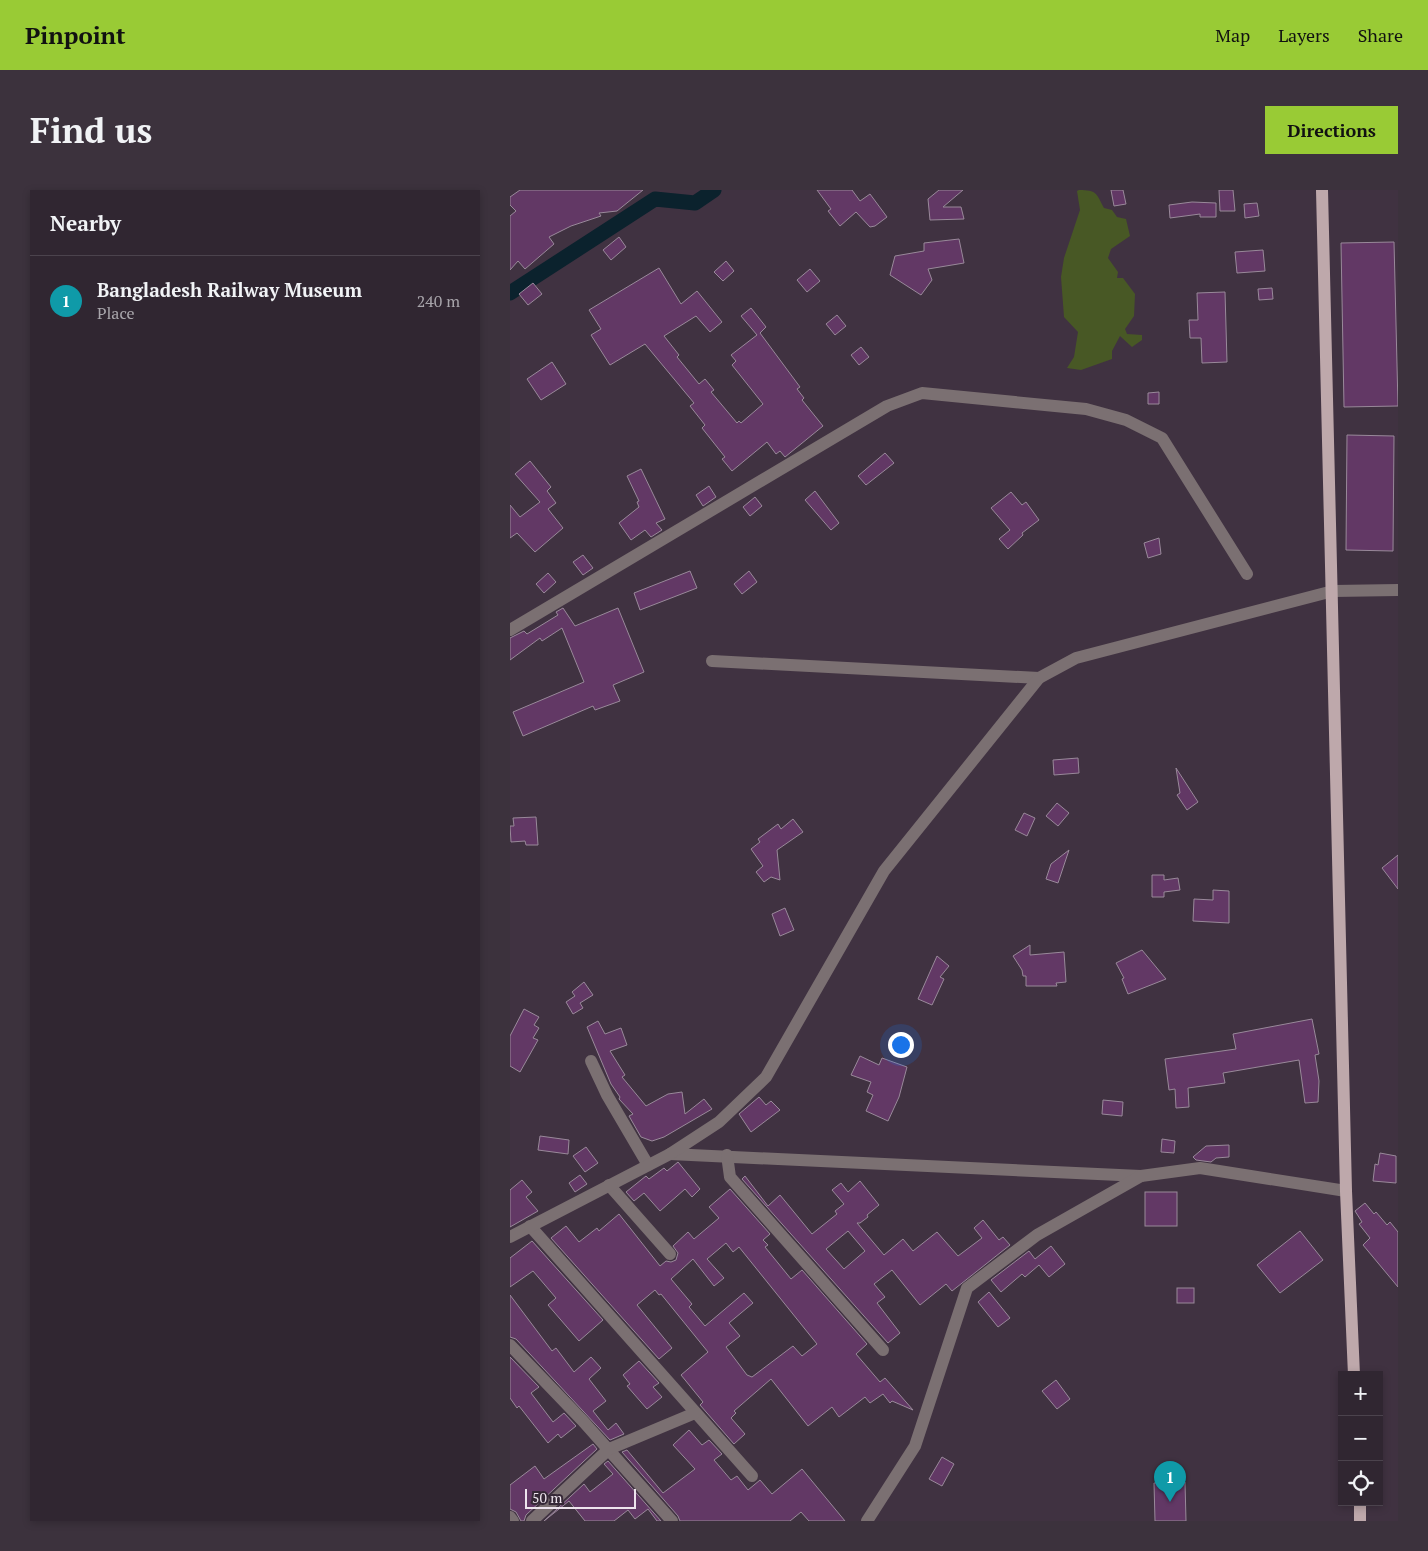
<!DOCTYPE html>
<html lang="en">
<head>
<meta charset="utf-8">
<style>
	body { margin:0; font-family:"PT Serif",serif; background:#3c323d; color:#f1f3f6 }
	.controls { position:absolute; right:15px; bottom:15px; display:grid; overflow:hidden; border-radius:0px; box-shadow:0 2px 8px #0003 }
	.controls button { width:45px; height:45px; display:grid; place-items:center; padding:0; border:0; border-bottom:1px solid #4b434d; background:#302631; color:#f1f3f6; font:25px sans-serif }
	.scale { position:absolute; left:15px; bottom:12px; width:111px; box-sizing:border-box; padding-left:5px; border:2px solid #ede4ed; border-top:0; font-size:14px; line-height:18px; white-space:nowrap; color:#ede4ed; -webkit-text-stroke:4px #352836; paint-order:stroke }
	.you { position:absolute; left:390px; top:854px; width:18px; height:18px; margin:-12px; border:4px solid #fff; border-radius:50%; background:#1a73e8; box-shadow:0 0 0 8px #1a73e833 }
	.badge { display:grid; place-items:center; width:32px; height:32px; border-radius:50%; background:#99cb35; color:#fff; font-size:16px; font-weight:700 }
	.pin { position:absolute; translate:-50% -41px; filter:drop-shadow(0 1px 2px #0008) }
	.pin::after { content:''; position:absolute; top:26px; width:18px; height:15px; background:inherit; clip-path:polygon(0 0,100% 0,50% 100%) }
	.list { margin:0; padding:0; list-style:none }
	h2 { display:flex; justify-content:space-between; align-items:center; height:65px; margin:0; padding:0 20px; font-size:21px }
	h2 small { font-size:16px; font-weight:400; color:#a8a5ab }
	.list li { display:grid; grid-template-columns:32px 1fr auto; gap:15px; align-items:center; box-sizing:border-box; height:90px; padding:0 20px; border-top:1px solid #4b434d }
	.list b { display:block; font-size:19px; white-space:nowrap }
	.list p { margin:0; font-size:16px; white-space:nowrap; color:#a8a5ab }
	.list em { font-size:16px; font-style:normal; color:#a8a5ab }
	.icon { flex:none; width:28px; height:28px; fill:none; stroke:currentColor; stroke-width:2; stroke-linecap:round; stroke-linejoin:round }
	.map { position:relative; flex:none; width:888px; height:1331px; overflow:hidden; border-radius:0px }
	header { display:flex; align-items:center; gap:30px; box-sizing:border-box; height:70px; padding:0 25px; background:#99cb35; color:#111 }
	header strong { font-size:24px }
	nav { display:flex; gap:28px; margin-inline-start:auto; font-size:18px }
	.intro { display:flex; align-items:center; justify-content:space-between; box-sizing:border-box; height:120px; padding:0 30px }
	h1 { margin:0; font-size:35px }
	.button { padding:12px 22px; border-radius:0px; background:#99cb35; color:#111; font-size:18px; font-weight:700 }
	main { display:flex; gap:30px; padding:0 30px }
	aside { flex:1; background:#302631; border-radius:0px; box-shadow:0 2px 8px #0003 }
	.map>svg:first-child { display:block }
</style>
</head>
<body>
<header>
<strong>Pinpoint</strong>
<nav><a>Map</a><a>Layers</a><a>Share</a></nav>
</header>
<div class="intro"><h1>Find us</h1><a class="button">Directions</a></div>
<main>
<aside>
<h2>Nearby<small></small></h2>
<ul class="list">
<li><span class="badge" style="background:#0f9aa8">1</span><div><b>Bangladesh Railway Museum</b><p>Place</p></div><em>240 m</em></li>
</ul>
</aside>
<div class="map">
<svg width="888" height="1331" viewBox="0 0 888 1331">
	<rect width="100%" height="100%" fill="#403241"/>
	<path fill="#485825" d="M 569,0 C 587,0 586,3 594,18 L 602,20 L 607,27 L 616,29 L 620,46 L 601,59 L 598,68 L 608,82 L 607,88 L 613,88 L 625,104 L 624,126 L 615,139 L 617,144 L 632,145 L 632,150 L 622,157 L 610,146 L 602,161 L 602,169 L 571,180 L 557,178 L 564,167 L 568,142 L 554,127 L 551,87 L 554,68 L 570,20 L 567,1 Z"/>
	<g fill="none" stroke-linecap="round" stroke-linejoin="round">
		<path stroke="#0b222d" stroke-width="15" d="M 0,103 L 145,9 L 185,13 L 204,0"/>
	</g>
	<g fill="#623865" stroke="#99899a" fill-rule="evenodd">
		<path d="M 10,0 L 133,0 L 107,21 L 89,23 L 91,26 L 61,36 L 39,47 L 44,54 L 15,79 L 8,71 L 0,80 L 0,26 L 6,21 L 0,15 L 0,7 Z"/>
		<path d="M 307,0 L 342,0 L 350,11 L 360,4 L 377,27 L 365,36 L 360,37 L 346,22 L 330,36 L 318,21 L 321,19 Z"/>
		<path d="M 429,0 L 453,0 L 433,17 L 451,17 L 454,29 L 420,30 L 418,9 Z"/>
		<path d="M 601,0 L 613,0 L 616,14 L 604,16 Z"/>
		<path d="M 709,0 L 723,0 L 725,21 L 710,21 Z"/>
		<path d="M 682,12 L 706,13 L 706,27 L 690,27 L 690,24 L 660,28 L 659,15 Z"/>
		<path d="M 747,13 L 749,26 L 735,28 L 734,14 Z"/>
		<path d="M 109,47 L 116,57 L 101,70 L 93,60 Z"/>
		<path d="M 449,49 L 454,73 L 418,79 L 422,90 L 411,105 L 380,85 L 385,66 L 414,61 L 414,53 Z"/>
		<path d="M 884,52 L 888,216 L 834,217 L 831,53 Z"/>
		<path d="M 753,60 L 755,81 L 727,83 L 725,62 Z"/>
		<path d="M 216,71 L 224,81 L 213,91 L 204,82 Z"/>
		<path d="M 149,78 L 171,114 L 187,101 L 212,132 L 200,142 L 186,126 L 154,146 L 169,165 L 167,167 L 189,194 L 195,189 L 204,200 L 201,202 L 227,233 L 229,231 L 231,233 L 253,214 L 222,175 L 226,171 L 221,165 L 247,145 L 231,126 L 241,118 L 256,137 L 250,143 L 290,197 L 287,199 L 294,208 L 292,210 L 313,236 L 275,267 L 270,261 L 266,264 L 257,252 L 222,281 L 212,269 L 215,267 L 192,238 L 195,235 L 180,216 L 184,213 L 135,154 L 100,175 L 81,145 L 91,139 L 79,120 Z"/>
		<path d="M 300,79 L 310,91 L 297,102 L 287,90 Z"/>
		<path d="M 23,93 L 32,104 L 18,115 L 9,104 Z"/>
		<path d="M 762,98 L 763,109 L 749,110 L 748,99 Z"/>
		<path d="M 715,102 L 717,172 L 692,173 L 691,148 L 680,148 L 679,130 L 688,130 L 687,103 Z"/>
		<path d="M 327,125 L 336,136 L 325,145 L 316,134 Z"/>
		<path d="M 351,157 L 359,167 L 349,175 L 341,165 Z"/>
		<path d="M 42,172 L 56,194 L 31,210 L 17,189 Z"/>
		<path d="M 649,202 L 649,214 L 638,214 L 638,203 Z"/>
		<path d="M 837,245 L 884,246 L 883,361 L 836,360 Z"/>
		<path d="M 375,263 L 384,273 L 356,295 L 348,286 Z"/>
		<path d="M 20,271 L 41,297 L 37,301 L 46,313 L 38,319 L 53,338 L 25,362 L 7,343 L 0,348 L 0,315 L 10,327 L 30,312 L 5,284 Z"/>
		<path d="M 131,279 L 155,329 L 146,333 L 152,340 L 141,347 L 135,340 L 121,350 L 109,333 L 129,317 L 127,312 L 129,311 L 117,286 Z"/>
		<path d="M 199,296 L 206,307 L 193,316 L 186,305 Z"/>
		<path d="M 305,301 L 329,333 L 321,340 L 295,310 Z"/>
		<path d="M 501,302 L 512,315 L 516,312 L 529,330 L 512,343 L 513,345 L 498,359 L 489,349 L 500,340 L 481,318 Z"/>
		<path d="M 245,307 L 252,316 L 240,326 L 233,317 Z"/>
		<path d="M 649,348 L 651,364 L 638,368 L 634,353 Z"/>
		<path d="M 73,365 L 83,378 L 73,385 L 63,372 Z"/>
		<path d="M 180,381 L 187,398 L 130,420 L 124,403 Z"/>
		<path d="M 239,381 L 247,392 L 232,404 L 224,394 Z"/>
		<path d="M 38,383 L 46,392 L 34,403 L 26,394 Z"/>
		<path d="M 53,418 L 65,436 L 108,418 L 134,482 L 103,495 L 110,511 L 85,520 L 83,516 L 13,546 L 3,522 L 74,492 L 52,438 L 32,451 L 30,448 L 0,470 L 0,448 L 14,441 L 17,444 L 48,425 L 46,422 Z"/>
		<path d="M 568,568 L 569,583 L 544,585 L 543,570 Z"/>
		<path d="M 666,578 L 688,612 L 677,620 L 667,605 L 670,603 Z"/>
		<path d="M 547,613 L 559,623 L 548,636 L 536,626 Z"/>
		<path d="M 514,623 L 525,628 L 517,646 L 505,640 Z"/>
		<path d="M 26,627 L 28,655 L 16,655 L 15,651 L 1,652 L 0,636 L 4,636 L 3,628 Z"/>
		<path d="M 283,629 L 293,642 L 267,660 L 270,690 L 261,687 L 254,692 L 246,682 L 253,676 L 241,659 L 250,652 L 248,649 L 268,634 L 271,639 Z"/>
		<path d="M 559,660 L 548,693 L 536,689 L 541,674 Z"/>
		<path d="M 888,665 L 888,699 L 872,678 Z"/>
		<path d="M 642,685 L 654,685 L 654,690 L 668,688 L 670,700 L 654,702 L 654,707 L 642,707 Z"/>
		<path d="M 703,700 L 719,701 L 719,733 L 683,731 L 684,709 L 703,710 Z"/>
		<path d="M 275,718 L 284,740 L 270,746 L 262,724 Z"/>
		<path d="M 520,755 L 520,765 L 554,762 L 556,792 L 546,793 L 547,796 L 516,796 L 516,786 L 513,786 L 512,780 L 503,766 Z"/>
		<path d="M 632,760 L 656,789 L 618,804 L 612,789 L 614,788 L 606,773 Z"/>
		<path d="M 427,766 L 439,776 L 430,787 L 434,789 L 422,815 L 408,809 Z"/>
		<path d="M 74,792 L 83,805 L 70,813 L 73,818 L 63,824 L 56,812 L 65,806 L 62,802 Z"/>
		<path d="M 14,819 L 29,827 L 24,835 L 29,838 L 23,848 L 28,850 L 10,882 L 0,876 L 0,846 Z"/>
		<path d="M 802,829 L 809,864 L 805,865 L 809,891 L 808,912 L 795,913 L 789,870 L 713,883 L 715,893 L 678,898 L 679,917 L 666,918 L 665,899 L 659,900 L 655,869 L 726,859 L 723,844 Z"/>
		<path d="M 88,831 L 95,844 L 111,838 L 117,855 L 100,861 L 115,885 L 112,887 L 136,916 L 158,904 L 172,902 L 175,924 L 194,909 L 202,919 L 154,947 L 142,951 L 131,947 L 119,926 L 123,924 L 109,909 L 110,907 L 101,894 L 77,837 Z"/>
		<path d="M 350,866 L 369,875 L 372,868 L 397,877 L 389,907 L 378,931 L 356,921 L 363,905 L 357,902 L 361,892 L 341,885 Z"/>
		<path d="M 249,907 L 256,915 L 261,911 L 270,920 L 241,942 L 229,924 Z"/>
		<path d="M 593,910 L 613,912 L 612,926 L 592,924 Z"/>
		<path d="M 30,946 L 59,950 L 58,964 L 28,960 Z"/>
		<path d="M 652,949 L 665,951 L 664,963 L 651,962 Z"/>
		<path d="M 719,955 L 719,967 L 706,968 L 701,972 L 686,970 L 683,967 L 696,956 Z"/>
		<path d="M 76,957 L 88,973 L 75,982 L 63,966 Z"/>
		<path d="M 870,963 L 886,966 L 886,993 L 863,991 L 865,974 L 868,975 Z"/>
		<path d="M 168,972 L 190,999 L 182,1007 L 175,999 L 150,1021 L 134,1003 L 124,1011 L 116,1002 L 136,986 L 139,989 L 154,978 L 157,981 Z"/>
		<path d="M 70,985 L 77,994 L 65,1002 L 59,993 Z"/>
		<path d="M 235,986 L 258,1016 L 270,1005 L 302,1044 L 327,1024 L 325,1021 L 334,1014 L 322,1000 L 331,993 L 338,1002 L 350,991 L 369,1015 L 357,1025 L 358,1027 L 350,1033 L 347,1033 L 374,1065 L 393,1049 L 403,1061 L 427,1042 L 448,1066 L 472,1048 L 464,1038 L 473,1030 L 489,1050 L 493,1047 L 500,1055 L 442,1101 L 436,1094 L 410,1115 L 382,1080 L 364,1094 L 375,1107 L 367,1113 L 390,1143 L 378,1153 L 232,989 ZM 338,1041 L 355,1061 L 334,1079 L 316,1059 Z"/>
		<path d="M 12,990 L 22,1002 L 16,1007 L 28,1021 L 0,1037 L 0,1000 Z"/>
		<path d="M 220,999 L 260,1044 L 253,1050 L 258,1055 L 255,1057 L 281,1089 L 292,1080 L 357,1154 L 346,1164 L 370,1192 L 375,1188 L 403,1220 L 382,1211 L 380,1213 L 373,1204 L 360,1213 L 355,1207 L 329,1227 L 322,1217 L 298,1236 L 261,1189 L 224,1221 L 226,1223 L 221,1228 L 235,1244 L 224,1254 L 190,1215 L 193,1212 L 171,1185 L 198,1162 L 151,1104 L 149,1105 L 145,1100 L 127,1115 L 162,1158 L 149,1169 L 41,1048 L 56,1036 L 69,1052 L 87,1038 L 89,1041 L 109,1024 L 150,1076 L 156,1071 L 161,1072 L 166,1070 L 168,1063 L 163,1056 L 178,1042 L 184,1049 L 209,1028 L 199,1017 ZM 216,1053 L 223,1062 L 229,1057 L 307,1154 L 292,1166 L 283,1156 L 242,1187 L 237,1185 L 216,1157 L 230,1146 L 219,1133 L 243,1113 L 234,1103 L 195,1136 L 179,1117 L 182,1114 L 161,1089 L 183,1069 L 204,1096 L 214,1088 L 197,1069 Z"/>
		<rect x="635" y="1002" width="32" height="34"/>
		<path d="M 855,1013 L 864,1024 L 866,1022 L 877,1035 L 880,1032 L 888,1042 L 888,1097 L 853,1055 L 860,1048 L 849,1034 L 852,1032 L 845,1021 Z"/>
		<path d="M 790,1041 L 813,1070 L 770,1103 L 747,1075 Z"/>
		<path d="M 22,1051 L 93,1130 L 69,1151 L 38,1115 L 46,1108 L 23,1081 L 0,1097 L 0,1068 Z"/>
		<path d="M 541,1056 L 555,1074 L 539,1087 L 529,1075 L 515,1087 L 512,1084 L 491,1102 L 481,1090 L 519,1061 L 525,1069 Z"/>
		<rect x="667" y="1098" width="17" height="15"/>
		<path d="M 479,1102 L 500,1128 L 488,1137 L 468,1112 Z"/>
		<path d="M 0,1105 L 42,1161 L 46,1158 L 64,1182 L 81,1167 L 91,1178 L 79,1189 L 96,1211 L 83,1221 L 98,1240 L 106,1233 L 114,1244 L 100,1250 L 6,1149 L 0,1147 Z"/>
		<path d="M 0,1167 L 29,1197 L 21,1203 L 43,1232 L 54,1223 L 66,1236 L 51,1248 L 48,1244 L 38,1253 L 9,1216 L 7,1218 L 0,1208 Z"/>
		<path d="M 129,1171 L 149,1193 L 143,1197 L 152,1207 L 137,1219 L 117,1196 L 120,1194 L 113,1185 Z"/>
		<path d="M 546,1190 L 560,1209 L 547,1219 L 532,1201 Z"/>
		<path d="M 179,1240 L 192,1255 L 199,1250 L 212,1264 L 204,1270 L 221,1290 L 227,1286 L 238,1300 L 250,1290 L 262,1304 L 292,1279 L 335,1331 L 299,1331 L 291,1322 L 280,1331 L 170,1331 L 168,1326 L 112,1262 L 117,1260 L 153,1303 L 185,1279 L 163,1255 Z"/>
		<path d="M 83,1254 L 87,1259 L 16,1325 L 14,1331 L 11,1331 L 6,1322 L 0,1319 L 0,1295 L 25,1276 L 34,1289 Z"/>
		<path d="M 432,1267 L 444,1274 L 432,1296 L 419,1289 Z"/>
		<path d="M 98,1271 L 151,1331 L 147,1331 L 138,1319 L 125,1329 L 118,1320 L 104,1331 L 75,1331 L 59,1311 L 34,1331 L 74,1294 L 80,1302 L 103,1284 L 94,1274 Z"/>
		<path d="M 675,1292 L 676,1331 L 645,1331 L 644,1293 Z"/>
	</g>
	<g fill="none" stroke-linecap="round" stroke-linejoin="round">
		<g stroke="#7b7072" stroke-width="12">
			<path d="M 0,440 L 377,216 L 412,203 L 576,219 L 616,230 L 652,248 L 737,384"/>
			<path d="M 202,471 L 529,488"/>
			<path d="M 81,871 L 97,905 L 138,975"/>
			<path d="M 160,964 L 631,986"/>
			<path d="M 217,965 L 220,987 L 373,1160"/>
			<path d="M 99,995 L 160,1064"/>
			<path d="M 20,1036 L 242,1286"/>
			<path d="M 0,1047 L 160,964 L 209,932 L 256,887 L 374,681 L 529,488 L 566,468 L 823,401 L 888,400"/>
			<path d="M 0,1155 L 72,1230 L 162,1331"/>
			<path d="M 0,1327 L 3,1331"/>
			<path d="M 22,1331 L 99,1259 L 185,1223"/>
			<path d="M 357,1331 L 405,1256 L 457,1098 L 527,1045 L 631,986 L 690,978 L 836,1001"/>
		</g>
		<g stroke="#bea8ab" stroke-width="12">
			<path d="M 812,0 L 836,1001 L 844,1185"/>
			<path d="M 850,1312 L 850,1331"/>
		</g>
	</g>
</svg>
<div class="controls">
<button>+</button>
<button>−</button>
<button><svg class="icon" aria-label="locate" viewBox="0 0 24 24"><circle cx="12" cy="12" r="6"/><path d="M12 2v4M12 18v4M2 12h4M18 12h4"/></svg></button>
</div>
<div class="scale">50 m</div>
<div class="you"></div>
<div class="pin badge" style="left:660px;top:1312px;background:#0f9aa8">1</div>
</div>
</main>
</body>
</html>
